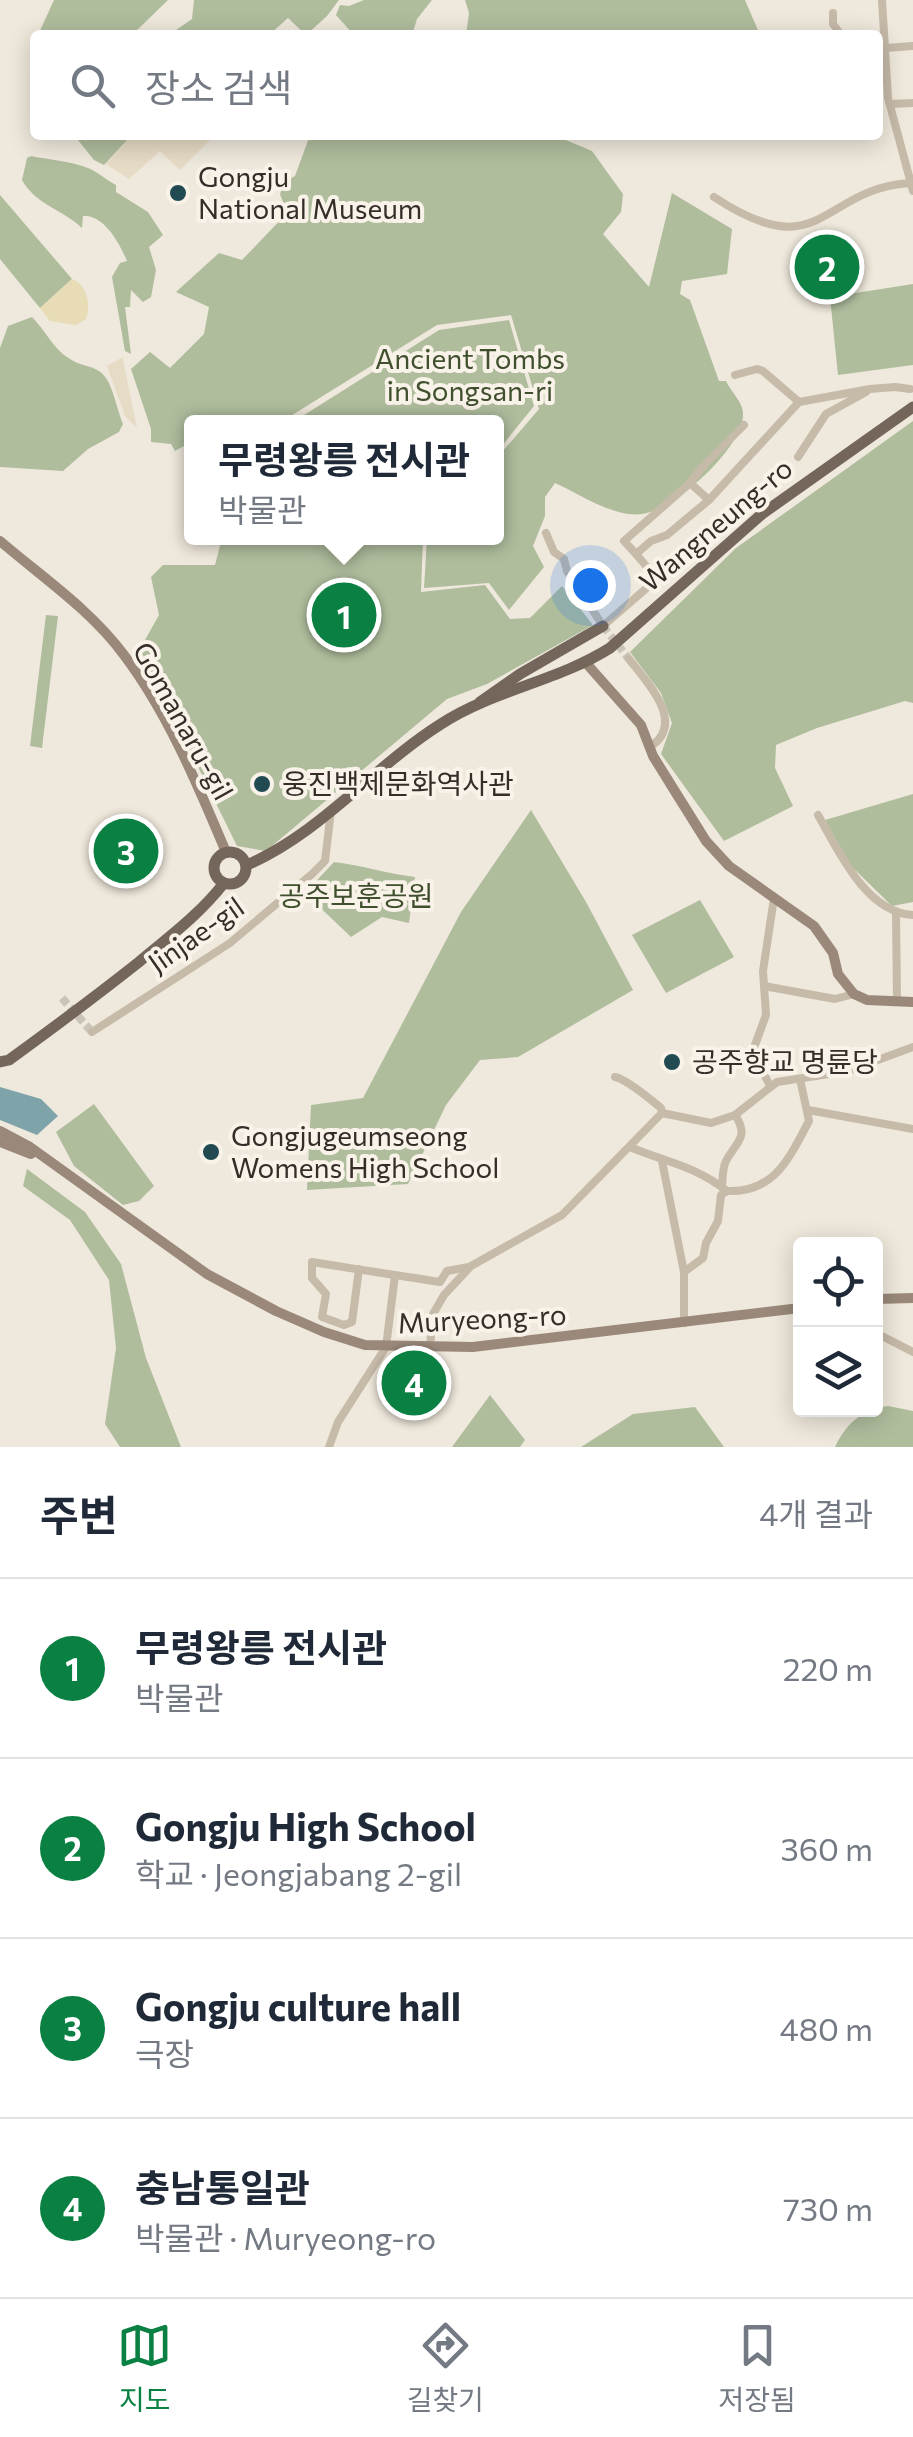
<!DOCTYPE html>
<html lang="ko">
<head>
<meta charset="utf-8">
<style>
	body { margin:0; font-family:Commissioner,"Noto Sans KR",sans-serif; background:#f2f2f3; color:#1f2937 }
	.controls { position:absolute; right:30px; bottom:30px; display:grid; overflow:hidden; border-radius:10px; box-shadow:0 5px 25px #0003 }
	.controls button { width:90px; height:90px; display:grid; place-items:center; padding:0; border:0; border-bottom:2px solid #e0e1e3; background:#fff; color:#1f2937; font:50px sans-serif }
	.you { position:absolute; left:590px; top:585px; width:35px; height:35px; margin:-25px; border:8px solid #fff; border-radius:50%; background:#1a73e8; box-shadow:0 0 0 15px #1a73e833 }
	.badge { display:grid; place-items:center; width:65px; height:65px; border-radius:50%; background:#0b8043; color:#fff; font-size:32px; font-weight:700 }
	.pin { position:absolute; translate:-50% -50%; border:5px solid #fff; box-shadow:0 2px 10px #0006 }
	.popup { position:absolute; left:184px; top:415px; width:320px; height:130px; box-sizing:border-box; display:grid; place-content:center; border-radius:10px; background:#fff; filter:drop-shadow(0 2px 8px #0005); font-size:32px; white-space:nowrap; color:#747a83 }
	.popup b { font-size:38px; color:#1f2937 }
	.popup::after { content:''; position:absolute; left:50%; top:100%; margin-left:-20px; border:20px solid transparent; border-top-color:#fff }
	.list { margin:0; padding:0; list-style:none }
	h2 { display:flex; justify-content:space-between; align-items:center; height:130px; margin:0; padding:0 40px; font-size:42px }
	h2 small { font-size:32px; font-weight:400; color:#747a83 }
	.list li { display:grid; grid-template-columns:65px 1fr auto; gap:30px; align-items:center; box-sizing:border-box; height:180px; padding:0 40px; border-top:2px solid #e0e1e3 }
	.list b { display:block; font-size:38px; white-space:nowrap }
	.list p { margin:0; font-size:32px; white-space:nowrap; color:#747a83 }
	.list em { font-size:32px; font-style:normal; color:#747a83 }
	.icon { flex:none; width:55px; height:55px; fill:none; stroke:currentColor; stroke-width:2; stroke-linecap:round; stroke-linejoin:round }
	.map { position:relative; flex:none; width:913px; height:1447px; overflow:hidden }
	.search { position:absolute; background:#fff; box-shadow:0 5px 25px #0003; left:30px; right:30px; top:30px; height:110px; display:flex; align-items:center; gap:25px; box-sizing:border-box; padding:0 35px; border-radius:10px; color:#747a83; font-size:38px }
	.sheet { height:850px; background:#fff }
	nav { display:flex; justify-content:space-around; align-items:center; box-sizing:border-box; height:140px; border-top:2px solid #e0e1e3; background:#fff; font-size:28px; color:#747a83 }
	nav a { display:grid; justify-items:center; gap:5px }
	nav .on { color:#0b8043 }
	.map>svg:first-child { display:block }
</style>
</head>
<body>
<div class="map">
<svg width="913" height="1447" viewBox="0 0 913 1447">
	<rect width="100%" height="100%" fill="#efe8dc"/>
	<g fill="#afbd9d">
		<path d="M 54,0 L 168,0 L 132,35 L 38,35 Z"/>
		<path d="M 194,0 L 339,0 L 327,16 L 306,35 L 288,18 L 269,35 L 169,35 L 192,19 Z"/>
		<path d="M 364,0 L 432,0 L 417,19 L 412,35 L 354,35 L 336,15 L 340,5 L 349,6 Z"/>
		<path d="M 465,0 L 745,0 L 760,35 L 466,35 L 469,13 Z"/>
		<path d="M 74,135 L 127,135 L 130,137 L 104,165 L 94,160 Z"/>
		<path d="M 310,135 L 554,135 L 592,151 L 623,194 L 621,212 L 603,234 L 649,287 L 672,193 L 732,229 L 727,274 L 682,281 L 680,294 L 690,300 L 719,381 L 726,381 C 731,392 744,403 743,415 C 743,448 674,510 642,514 C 614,518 580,494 555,483 L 545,497 L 545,516 L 533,546 L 544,567 L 509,610 L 489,583 L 424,588 L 427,538 L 496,538 L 497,458 L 539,409 L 511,315 L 437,325 L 281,422 L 192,422 L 191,454 L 184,446 L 175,451 L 171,444 L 151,442 L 151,429 L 131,369 L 150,352 L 170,368 L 204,334 L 209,307 L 176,292 L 219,253 L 242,260 L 287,213 L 280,194 L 284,182 L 295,176 Z"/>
		<path d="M 31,156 C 50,160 71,161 88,168 C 95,170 108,181 116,185 L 116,192 L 148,212 L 163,235 L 149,247 L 156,270 L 151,297 L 143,302 L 131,290 L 130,307 L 125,307 L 131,354 L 125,351 L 112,277 L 120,263 L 127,261 C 120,244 104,214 83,216 L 82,228 C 62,209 36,205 22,180 L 27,158 Z"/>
		<path d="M 0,195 L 72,279 L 40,308 L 0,259 Z"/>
		<path d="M 913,284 L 913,365 L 838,375 L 830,297 Z"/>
		<path d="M 32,317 C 46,331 53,349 70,359 C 83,368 96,364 106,378 C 114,390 117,410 123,424 L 119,432 L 88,449 L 63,471 L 0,467 L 0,348 L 8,326 Z"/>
		<path d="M 509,320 L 534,406 L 497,452 L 496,422 L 293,422 L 439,330 Z"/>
		<path d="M 913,421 L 913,703 L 905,701 L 817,728 L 776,745 L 775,768 L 793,806 L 724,841 L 661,754 L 672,723 L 661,693 L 630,652 L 736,548 Z"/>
		<path d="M 222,538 L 423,538 L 421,592 L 485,585 L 510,619 L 530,618 L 562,586 L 593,625 L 487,684 L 447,699 L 266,851 L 237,846 L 140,649 L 159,615 L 151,577 L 163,565 L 215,565 Z"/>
		<path d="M 46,615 L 58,616 L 42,748 L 30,746 Z"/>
		<path d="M 913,794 L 913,902 L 892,906 L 850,865 L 825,820 Z"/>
		<path d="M 531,810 L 586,902 L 633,990 L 518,1057 L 480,1060 L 446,1105 L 408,1184 L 307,1190 L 311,1105 L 363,1098 L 461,912 Z"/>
		<path d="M 334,862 C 362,865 387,874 415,877 L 409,923 L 382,917 L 351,937 L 305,893 Z"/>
		<path d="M 700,900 L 734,957 L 666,993 L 632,935 Z"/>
		<path d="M 94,1104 L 154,1186 L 139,1201 L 123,1205 L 74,1166 L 56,1132 Z"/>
		<path d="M 27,1169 L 85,1212 L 121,1264 L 146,1358 L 181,1447 L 120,1447 L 105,1424 L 116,1348 L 109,1280 L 70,1220 L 23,1186 Z"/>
		<path d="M 490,1395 L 525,1440 L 520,1447 L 452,1447 Z"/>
		<path d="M 888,1406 L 913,1411 L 913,1447 L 835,1447 C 846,1423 863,1409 888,1406 Z"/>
		<path d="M 695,1407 L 724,1447 L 581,1447 L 633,1414 Z"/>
	</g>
	<path fill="#e8dcb6" d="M 72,279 C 85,283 92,303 86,319 L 76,325 L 50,321 L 40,308 Z"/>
	<g fill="#e6dbc4">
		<path d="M 127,135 L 186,135 L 186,140 L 188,135 L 200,139 L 204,135 L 213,137 L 180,170 L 160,151 L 129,179 L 106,164 L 130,138 Z"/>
		<path d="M 123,357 L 124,365 L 137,428 L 125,416 L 107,366 Z"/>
	</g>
	<path fill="#7ea4aa" d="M 0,1087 L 41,1099 L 58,1116 L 37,1135 L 0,1120 Z"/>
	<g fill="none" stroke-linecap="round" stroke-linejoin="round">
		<g stroke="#cac3b8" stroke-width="8" stroke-dasharray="8 4" stroke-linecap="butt">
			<path d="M 603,626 L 629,659"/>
			<path d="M 62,998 L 92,1032"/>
		</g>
		<g stroke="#c6baa9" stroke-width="8">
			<path d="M 882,0 L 888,98 L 913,191"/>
			<path d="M 833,13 L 833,24 L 841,35"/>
			<path d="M 885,48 L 913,46"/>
			<path d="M 890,104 L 913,103"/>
			<path d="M 714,197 C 823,269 820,188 911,183"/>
			<path d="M 735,375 L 757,369 L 763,371 L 799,402"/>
			<path d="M 798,457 L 826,414 L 866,392"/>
			<path d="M 690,483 L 704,465 L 744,425"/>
			<path d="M 546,533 L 554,552 L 564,559 L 567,571 L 603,626 L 657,579 L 636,554 L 651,541 L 667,535 L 709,500 L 799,402 L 870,389 L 895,387 L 910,389"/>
			<path d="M 636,554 L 624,541 L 690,483 L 709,500"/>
			<path d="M 629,659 C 647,682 687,723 650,747"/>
			<path d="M 818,815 C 838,850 866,913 913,915"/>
			<path d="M 896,913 L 897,1001"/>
			<path d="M 764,986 L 835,999 L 854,994"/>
			<path d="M 92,1032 L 230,943 L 312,874 L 325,861 L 331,811"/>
			<path d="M 615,1077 C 627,1079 651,1100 661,1108 L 662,1113"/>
			<path d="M 770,1086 L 757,1060 L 755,1045 L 766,1015 L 763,971 L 774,898"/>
			<path d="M 808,1110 L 913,1129"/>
			<path d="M 630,1147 C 668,1163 693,1165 727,1191"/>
			<path d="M 662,1161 L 684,1272 L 684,1323"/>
			<path d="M 722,1187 C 723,1178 722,1169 726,1161 C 736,1142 750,1137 735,1115"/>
			<path d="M 727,1191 C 775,1193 789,1158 809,1121 L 800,1079"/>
			<path d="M 359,1269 L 352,1322 L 344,1325 L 322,1317 L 326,1294 L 312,1278 L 312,1262 C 354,1269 397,1275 440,1282 L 447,1271 L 469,1267"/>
			<path d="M 684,1272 L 703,1258 L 706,1243 L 718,1221 L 721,1195 L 727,1191"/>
			<path d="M 876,1333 L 913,1352"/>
			<path d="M 430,1347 L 433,1314 L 444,1295 L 471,1266 L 562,1215 L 662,1113 L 711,1123 L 735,1115 L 777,1082 L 848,1071 L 913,1047"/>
			<path d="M 329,1447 L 338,1422 L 386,1347 L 395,1275"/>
		</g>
		<g stroke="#9a897b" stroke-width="10">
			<path d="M 0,541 C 42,577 91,610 124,655 C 168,713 198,786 226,852"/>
			<path d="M 586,663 L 641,725 L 653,756 L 676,793 L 706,841 L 729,866 L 814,926 L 833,953 L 838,974 L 854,994 L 867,1000 L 913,1002"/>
			<path d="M 0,1131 L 30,1147 L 207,1274 L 276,1311 L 324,1332 L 365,1345 L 473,1347 L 800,1308"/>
			<path d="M 0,1142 L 31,1154"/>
			<path d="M 876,1299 L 913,1298"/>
		</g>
		<g stroke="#75665b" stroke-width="11">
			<path d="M 480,702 L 520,674 L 603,626"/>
			<circle cx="230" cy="868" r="16"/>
			<path d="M 247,865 C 321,833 373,767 441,724 C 493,690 558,681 610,648 L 762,514 L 913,407"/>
			<path d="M 0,1062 L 9,1060 C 53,1028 96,996 139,962 C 169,937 200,914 224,883"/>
		</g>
	</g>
	<g fill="#224a52" stroke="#f8f2e8" stroke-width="4">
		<circle cx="178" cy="193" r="10"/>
		<circle cx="262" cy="784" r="10"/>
		<circle cx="672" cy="1062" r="10"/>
		<circle cx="211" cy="1152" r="10"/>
	</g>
	<g text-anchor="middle" stroke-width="8" stroke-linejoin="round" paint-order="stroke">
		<g font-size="28" fill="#342d28" stroke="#f8f2e8" text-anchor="start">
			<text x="198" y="187">Gongju<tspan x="198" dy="32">National Museum</tspan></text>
			<text x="282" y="794">웅진백제문화역사관</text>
			<text x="692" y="1072">공주향교 명륜당</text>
			<text x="231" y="1146">Gongjugeumseong<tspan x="231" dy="32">Womens High School</tspan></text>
		</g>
		<g font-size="28" fill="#40502e" stroke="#f8f2e8">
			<text x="470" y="369">Ancient Tombs<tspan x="470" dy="32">in Songsan-ri</tspan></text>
			<text x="356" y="906">공주보훈공원</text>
		</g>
		<g font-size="28" fill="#342d28" stroke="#f8f2e8">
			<text transform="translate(716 525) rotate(-40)" y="10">Wangneung-ro</text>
			<text transform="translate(183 721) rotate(61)" y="10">Gomanaru-gil</text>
			<text transform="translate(196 935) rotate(-35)" y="10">Jinjae-gil</text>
			<text transform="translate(482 1319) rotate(-3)" y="10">Muryeong-ro</text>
		</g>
	</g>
</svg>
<div class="controls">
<button><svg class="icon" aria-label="locate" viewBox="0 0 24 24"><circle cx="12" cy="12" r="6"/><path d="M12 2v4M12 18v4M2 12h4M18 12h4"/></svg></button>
<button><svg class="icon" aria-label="layers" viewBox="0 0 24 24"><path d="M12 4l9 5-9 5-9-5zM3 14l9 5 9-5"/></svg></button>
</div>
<div class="you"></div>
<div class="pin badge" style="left:344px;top:615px">1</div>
<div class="popup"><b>무령왕릉 전시관</b>박물관</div>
<div class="pin badge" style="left:827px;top:267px">2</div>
<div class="pin badge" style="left:126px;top:851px">3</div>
<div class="pin badge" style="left:414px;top:1383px">4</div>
<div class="search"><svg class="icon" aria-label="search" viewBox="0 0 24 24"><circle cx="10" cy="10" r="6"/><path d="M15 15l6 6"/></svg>장소 검색</div>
</div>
<section class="sheet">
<h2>주변<small>4개 결과</small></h2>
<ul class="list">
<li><span class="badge">1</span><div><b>무령왕릉 전시관</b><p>박물관</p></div><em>220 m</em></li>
<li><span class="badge">2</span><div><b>Gongju High School</b><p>학교 · Jeongjabang 2-gil</p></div><em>360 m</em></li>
<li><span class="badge">3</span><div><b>Gongju culture hall</b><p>극장</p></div><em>480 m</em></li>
<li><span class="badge">4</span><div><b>충남통일관</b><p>박물관 · Muryeong-ro</p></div><em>730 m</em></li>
</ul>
</section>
<nav>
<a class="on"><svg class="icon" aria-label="map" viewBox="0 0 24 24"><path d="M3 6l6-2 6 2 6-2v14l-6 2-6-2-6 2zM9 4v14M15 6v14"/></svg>지도</a>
<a><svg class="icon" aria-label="directions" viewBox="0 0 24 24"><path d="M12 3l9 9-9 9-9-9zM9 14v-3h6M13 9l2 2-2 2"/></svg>길찾기</a>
<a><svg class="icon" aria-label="saved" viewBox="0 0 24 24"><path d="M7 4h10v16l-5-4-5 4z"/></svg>저장됨</a>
</nav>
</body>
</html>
